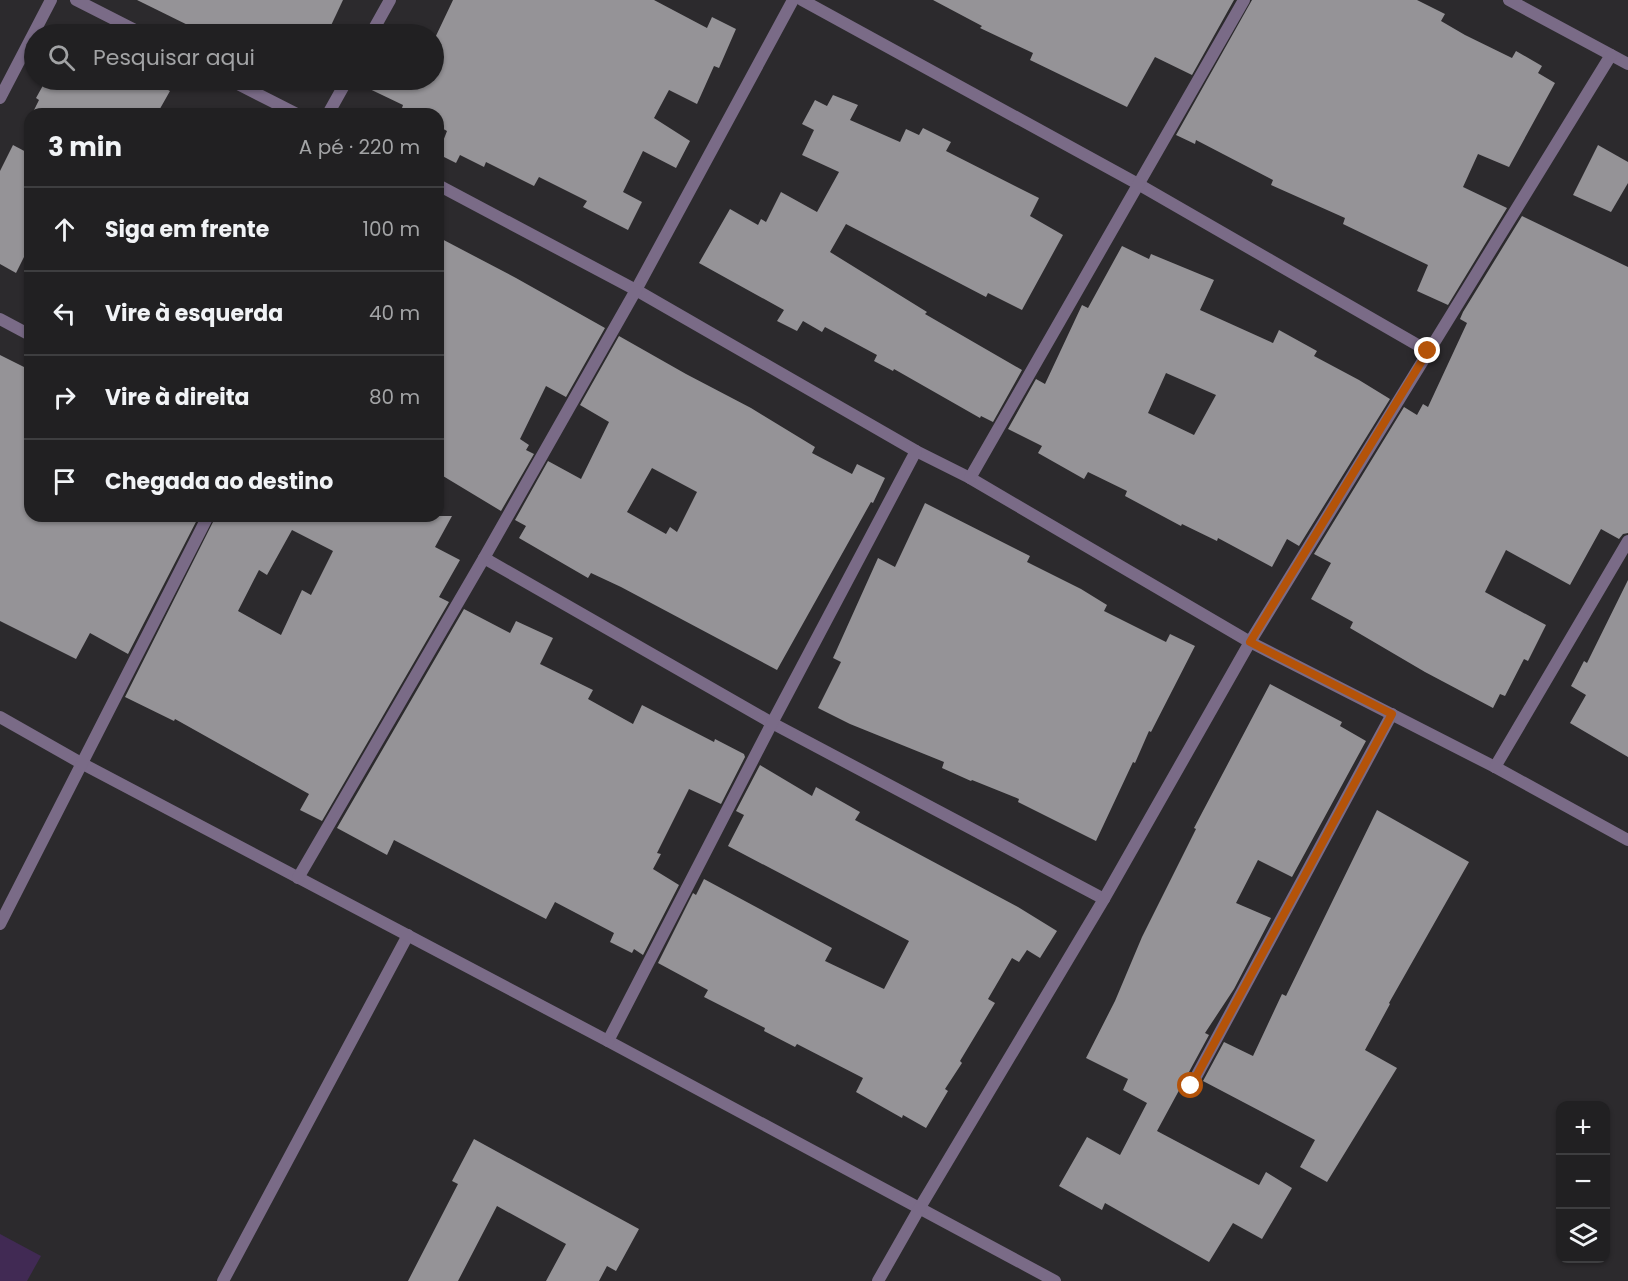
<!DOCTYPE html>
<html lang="pt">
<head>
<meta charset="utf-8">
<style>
	body { margin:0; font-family:Poppins,sans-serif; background:#2d2d2f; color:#f1f3f6 }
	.controls { position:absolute; right:18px; bottom:18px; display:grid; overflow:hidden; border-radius:12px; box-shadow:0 2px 4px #0004 }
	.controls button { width:54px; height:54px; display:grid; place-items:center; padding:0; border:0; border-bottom:2px solid #3e3e40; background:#212022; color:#f1f3f6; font:30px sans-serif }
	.stop { position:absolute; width:18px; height:18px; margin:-14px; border:4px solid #b45309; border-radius:50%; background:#fff }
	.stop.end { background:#b45309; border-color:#fff; box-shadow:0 2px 6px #0008 }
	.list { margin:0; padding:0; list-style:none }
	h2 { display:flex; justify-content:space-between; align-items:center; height:78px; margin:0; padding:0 24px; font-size:26px }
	h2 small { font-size:20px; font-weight:400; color:#a2a3a5 }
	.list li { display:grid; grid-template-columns:39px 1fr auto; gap:18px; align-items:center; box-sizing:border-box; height:84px; padding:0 24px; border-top:2px solid #3e3e40 }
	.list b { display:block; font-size:22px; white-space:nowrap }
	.list em { font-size:20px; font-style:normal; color:#a2a3a5 }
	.icon { flex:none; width:33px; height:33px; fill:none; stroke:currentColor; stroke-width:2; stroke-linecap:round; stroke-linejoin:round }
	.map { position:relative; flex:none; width:1628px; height:1281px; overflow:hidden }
	.search { position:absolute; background:#212022; box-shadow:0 2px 4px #0004; left:24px; top:24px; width:420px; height:66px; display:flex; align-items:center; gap:15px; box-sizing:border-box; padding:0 21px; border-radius:33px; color:#a2a3a5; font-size:22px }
	.panel { position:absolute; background:#212022; box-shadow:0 2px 4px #0004; left:24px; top:108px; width:420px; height:414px; border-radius:18px }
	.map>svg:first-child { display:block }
</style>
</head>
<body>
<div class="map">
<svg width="1628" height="1281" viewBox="0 0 1628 1281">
	<rect width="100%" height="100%" fill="#2c2a2d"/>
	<path fill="#412a54" d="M 0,1234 L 41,1256 L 27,1281 L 0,1281 Z"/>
	<g fill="#959397" fill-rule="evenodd">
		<path d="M 137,0 L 343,0 L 327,34 L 206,34 Z"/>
		<path d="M 453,0 L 654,0 L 707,28 L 712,17 L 736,29 L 719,68 L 714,66 L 697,104 L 669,90 L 654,118 L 690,141 L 676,168 L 643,151 L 623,192 L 642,202 L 628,230 L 583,207 L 587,201 L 539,177 L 534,186 L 486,162 L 484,167 L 460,155 L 456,163 L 438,154 L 447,131 L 438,126 L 438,114 L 400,114 L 403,105 L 355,82 L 355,80 L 434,80 L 434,40 Z"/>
		<path d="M 933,0 L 1234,0 L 1192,75 L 1155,57 L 1127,107 L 1030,60 L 1033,53 L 980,28 L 982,26 Z"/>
		<path d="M 1252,0 L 1417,0 L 1445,14 L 1441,21 L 1465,35 L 1512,58 L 1516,51 L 1542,66 L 1538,73 L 1555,83 L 1509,167 L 1478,154 L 1463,187 L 1507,208 L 1448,305 L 1417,291 L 1428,265 L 1343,224 L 1345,218 L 1271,185 L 1273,180 L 1196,140 L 1195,144 L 1176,135 Z"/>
		<path d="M 46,80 L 149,80 L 170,91 L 157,114 L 32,114 L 39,100 L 36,98 Z"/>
		<path d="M 833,95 L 858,105 L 850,120 L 900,142 L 906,129 L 919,135 L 923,128 L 951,142 L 946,151 L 1039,198 L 1030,216 L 1063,235 L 1022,310 L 988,293 L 986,297 L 846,224 L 830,252 L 927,312 L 925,314 L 1022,370 L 993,422 L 981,416 L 980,418 L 894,369 L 893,371 L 874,361 L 877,355 L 825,327 L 822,332 L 803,321 L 797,331 L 777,321 L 784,310 L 699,263 L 730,209 L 758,225 L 761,219 L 766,222 L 781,192 L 817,212 L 839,172 L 802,155 L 814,130 L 802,124 L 815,100 L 827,106 Z"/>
		<path d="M 13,145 L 30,154 L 30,245 L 16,273 L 0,264 L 0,171 Z"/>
		<path d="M 1598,145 L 1628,162 L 1628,183 L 1611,212 L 1573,195 Z"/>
		<path d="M 1522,216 L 1628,267 L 1628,533 L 1623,534 L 1619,539 L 1601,529 L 1570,585 L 1506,550 L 1485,592 L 1546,625 L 1528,661 L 1524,659 L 1505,696 L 1500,694 L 1493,708 L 1425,672 L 1350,628 L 1353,622 L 1311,599 L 1331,563 L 1314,554 L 1404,407 L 1417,415 L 1423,404 L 1428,407 L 1467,323 L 1460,319 L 1463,312 Z"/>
		<path d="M 438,237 L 516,278 L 605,328 L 566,397 L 546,386 L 520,439 L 529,445 L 526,450 L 534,454 L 501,511 L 438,473 Z"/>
		<path d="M 1122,246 L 1149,259 L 1151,254 L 1214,280 L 1200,310 L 1273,343 L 1279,330 L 1317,351 L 1314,356 L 1359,380 L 1390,399 L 1299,546 L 1287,539 L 1272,567 L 1218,538 L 1217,541 L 1182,524 L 1181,526 L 1125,496 L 1127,491 L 1088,472 L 1084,479 L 1038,453 L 1042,446 L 1008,429 L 1036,379 L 1045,384 L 1082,305 L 1088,308 ZM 1166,373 L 1216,395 L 1194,435 L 1148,413 Z"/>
		<path d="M 619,336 L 686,374 L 751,408 L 815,447 L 812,453 L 852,474 L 857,464 L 885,478 L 873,503 L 871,502 L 777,670 L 621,587 L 591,573 L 588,578 L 519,538 L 526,526 L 515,520 L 548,461 L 581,479 L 609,422 L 580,405 ZM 652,468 L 697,492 L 677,532 L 670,527 L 666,534 L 627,512 Z"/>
		<path d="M 0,355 L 30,370 L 30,516 L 199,516 L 128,654 L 90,633 L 76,659 L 0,621 Z"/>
		<path d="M 925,503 L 1030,556 L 1027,562 L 1081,589 L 1107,605 L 1104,611 L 1166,642 L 1170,634 L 1195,646 L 1151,732 L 1149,731 L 1135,763 L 1133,762 L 1096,841 L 1018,802 L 1019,799 L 972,780 L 971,781 L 942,768 L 944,762 L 850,724 L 818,708 L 841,662 L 833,658 L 878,558 L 895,567 Z"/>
		<path d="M 216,516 L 452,516 L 435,547 L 460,560 L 439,597 L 449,602 L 322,821 L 300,810 L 309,794 L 175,719 L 174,721 L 125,697 ZM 292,530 L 333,551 L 311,595 L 302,590 L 281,635 L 238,611 L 259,570 L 267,575 Z"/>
		<path d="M 1628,580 L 1628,757 L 1570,723 L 1586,695 L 1571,686 L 1584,661 L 1587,663 Z"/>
		<path d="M 464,609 L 510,633 L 516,621 L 553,638 L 540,664 L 593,690 L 588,699 L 633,724 L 642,705 L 714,742 L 715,739 L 744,754 L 745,757 L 721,804 L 689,789 L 657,853 L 661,854 L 653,869 L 679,885 L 643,955 L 634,949 L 632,953 L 610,942 L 614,933 L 555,902 L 546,919 L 394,840 L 387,855 L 337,828 Z"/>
		<path d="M 1270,684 L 1342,722 L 1340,726 L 1366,741 L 1292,877 L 1258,860 L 1236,903 L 1271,918 L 1234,989 L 1205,1033 L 1209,1035 L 1157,1131 L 1259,1185 L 1266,1172 L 1292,1188 L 1262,1239 L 1233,1223 L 1209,1262 L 1105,1203 L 1102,1210 L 1059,1186 L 1087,1137 L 1120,1155 L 1147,1103 L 1123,1090 L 1128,1079 L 1086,1058 L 1115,1001 L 1142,937 L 1196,829 L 1194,828 Z"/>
		<path d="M 760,765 L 812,796 L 816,787 L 860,812 L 855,820 L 1018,907 L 1057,931 L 1040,958 L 1027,950 L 1019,962 L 1012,958 L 988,999 L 995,1003 L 960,1061 L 962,1063 L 945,1089 L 948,1091 L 926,1128 L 903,1115 L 902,1118 L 856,1092 L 863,1078 L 797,1044 L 795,1047 L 764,1031 L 765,1028 L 704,997 L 708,990 L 658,963 L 693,893 L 696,895 L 704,879 L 832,948 L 825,961 L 884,989 L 909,941 L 728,846 L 744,815 L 736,811 Z"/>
		<path d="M 1377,810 L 1469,862 L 1389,1003 L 1390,1004 L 1365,1050 L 1397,1068 L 1327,1182 L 1300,1167 L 1315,1140 L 1203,1081 L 1224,1042 L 1253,1056 L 1282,994 L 1286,996 Z"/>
		<path d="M 474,1139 L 639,1229 L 616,1271 L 607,1266 L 599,1281 L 546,1281 L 566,1244 L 497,1206 L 458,1281 L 408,1281 L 458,1184 L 452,1181 Z"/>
	</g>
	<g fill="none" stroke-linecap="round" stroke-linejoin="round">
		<path stroke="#7a6b87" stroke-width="12" d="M 223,1281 L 408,935"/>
		<g stroke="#7a6b87" stroke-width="12">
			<path d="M 76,0 L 143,34"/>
			<path d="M 802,0 L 1138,184 L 1428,351"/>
			<path d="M 1509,0 L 1628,64"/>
			<path d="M 371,34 L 390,0"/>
			<path d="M 230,80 L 297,114"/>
			<path d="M 0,98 L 51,0"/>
			<path d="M 328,114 L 347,80"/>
			<path d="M 438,185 L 636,290 L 916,451 L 970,478 L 1250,642 L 1495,767 L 1628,840"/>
			<path d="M 0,319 L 30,335"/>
			<path d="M 970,478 L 1244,0"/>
			<path d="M 484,558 L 772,723 L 1104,899"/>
			<path d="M 0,717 L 81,763 L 608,1041 L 1055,1281"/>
			<path d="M 1495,767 L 1628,541"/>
			<path d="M 298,878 L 484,558 L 636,290 L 793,0"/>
			<path d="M 0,924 L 208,516"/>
			<path d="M 608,1041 L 772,723 L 916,451"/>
			<path d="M 1191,1086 L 1392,714"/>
			<path d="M 878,1281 L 919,1209 L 1104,899 L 1250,642 L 1611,55"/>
		</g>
	</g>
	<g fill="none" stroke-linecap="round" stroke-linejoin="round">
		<path stroke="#b45309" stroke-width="8" d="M 1191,1086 L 1392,714 L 1250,642 L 1428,351"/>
	</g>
</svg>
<div class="controls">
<button>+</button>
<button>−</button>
<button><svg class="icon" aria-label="layers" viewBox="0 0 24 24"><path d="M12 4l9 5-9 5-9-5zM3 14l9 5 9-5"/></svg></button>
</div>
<div class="stop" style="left:1191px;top:1086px"></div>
<div class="stop end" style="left:1428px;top:351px"></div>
<div class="search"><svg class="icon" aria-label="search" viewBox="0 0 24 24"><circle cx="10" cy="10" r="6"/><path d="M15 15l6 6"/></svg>Pesquisar aqui</div>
<section class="panel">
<h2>3 min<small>A pé · 220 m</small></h2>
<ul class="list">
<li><svg class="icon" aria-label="ahead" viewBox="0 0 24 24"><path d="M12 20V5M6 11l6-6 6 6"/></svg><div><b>Siga em frente</b></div><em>100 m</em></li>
<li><svg class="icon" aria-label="left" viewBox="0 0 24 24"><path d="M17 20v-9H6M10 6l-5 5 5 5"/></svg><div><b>Vire à esquerda</b></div><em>40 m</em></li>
<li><svg class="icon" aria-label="right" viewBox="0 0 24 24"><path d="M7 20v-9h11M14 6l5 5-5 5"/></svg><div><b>Vire à direita</b></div><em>80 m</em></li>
<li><svg class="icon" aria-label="arrive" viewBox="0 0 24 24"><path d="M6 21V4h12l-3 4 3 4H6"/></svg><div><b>Chegada ao destino</b></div></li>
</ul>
</section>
</div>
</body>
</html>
